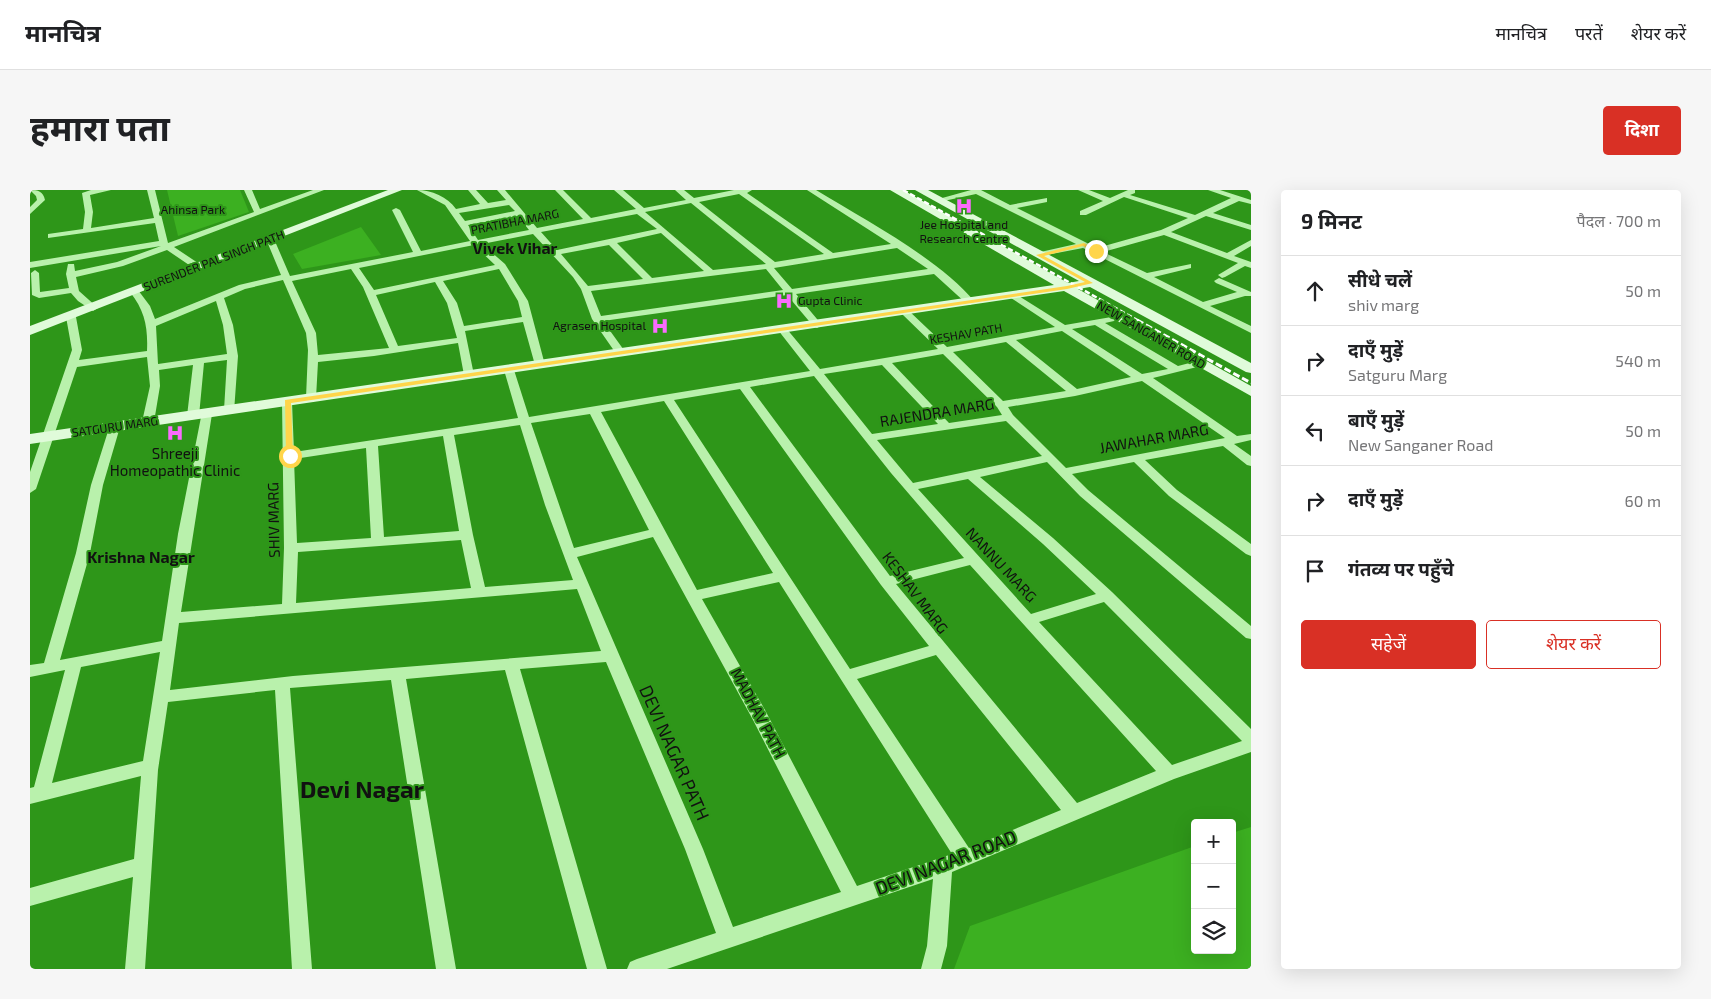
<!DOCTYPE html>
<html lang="hi">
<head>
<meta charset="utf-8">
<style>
	body { margin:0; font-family:"Exo 2","Noto Sans Devanagari",sans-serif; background:#f6f6f6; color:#202124 }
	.controls { position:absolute; right:15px; bottom:15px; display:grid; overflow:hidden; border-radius:5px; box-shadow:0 5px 20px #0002 }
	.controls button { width:45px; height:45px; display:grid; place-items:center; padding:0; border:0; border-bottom:1px solid #e0e0e0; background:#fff; color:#202124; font:25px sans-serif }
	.stop { position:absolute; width:15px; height:15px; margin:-11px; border:4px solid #ffd54a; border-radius:50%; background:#fff }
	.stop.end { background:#ffd54a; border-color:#fff; box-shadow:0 1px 5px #0008 }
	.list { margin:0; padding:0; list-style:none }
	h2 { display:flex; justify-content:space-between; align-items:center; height:65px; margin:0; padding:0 20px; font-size:21px }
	h2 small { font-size:16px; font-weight:400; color:#757577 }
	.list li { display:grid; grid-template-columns:32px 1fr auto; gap:15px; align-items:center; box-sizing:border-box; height:70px; padding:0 20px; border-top:1px solid #e0e0e0 }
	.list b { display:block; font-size:19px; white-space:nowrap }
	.list p { margin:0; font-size:16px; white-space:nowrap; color:#757577 }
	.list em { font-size:16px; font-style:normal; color:#757577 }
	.actions { display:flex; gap:10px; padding:15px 20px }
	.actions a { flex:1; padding:11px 0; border:1px solid #d93025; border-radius:5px; text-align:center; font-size:18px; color:#d93025 }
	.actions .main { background:#d93025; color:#fff }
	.icon { flex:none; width:28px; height:28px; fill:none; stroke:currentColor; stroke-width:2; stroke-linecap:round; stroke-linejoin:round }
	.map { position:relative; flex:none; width:1221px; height:779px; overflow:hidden; border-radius:5px }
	header { display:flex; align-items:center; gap:30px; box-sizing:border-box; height:70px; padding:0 25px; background:#fff; border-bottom:1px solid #e0e0e0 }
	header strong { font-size:24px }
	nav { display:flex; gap:28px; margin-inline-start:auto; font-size:18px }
	.intro { display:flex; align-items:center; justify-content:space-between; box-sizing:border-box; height:120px; padding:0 30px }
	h1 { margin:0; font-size:35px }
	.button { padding:12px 22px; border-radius:5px; background:#d93025; color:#fff; font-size:18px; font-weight:700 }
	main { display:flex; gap:30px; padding:0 30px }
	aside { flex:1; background:#fff; border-radius:5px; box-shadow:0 5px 20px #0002 }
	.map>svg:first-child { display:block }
</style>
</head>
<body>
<header>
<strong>मानचित्र</strong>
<nav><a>मानचित्र</a><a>परतें</a><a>शेयर करें</a></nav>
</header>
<div class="intro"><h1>हमारा पता</h1><a class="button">दिशा</a></div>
<main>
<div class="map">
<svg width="1221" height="779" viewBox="0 0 1221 779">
	<rect width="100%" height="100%" fill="#2e9619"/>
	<g fill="#3cb021">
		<path d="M 137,0 L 210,0 L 219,22 L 148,46 Z"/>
		<path d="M 331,37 L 351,65 L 272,79 L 263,64 Z"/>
		<path d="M 1221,637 L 1221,779 L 924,779 L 940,736 L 1165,656 L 1165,760 L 1202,760 L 1202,643 Z"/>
	</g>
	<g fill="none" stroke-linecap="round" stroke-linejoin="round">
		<g fill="#b9f1ac" fill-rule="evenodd">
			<path d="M 0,0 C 8,0 13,1 15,10 L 0,24 L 0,17 L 7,10 L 6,6 Z"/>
			<path d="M 61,0 L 81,0 L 60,5 L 63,22 L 61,38 L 124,28 L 117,0 L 125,0 L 138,53 L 224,22 L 214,0 L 222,0 L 230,19 L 283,0 L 294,0 L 144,57 L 171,75 L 171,79 L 165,79 L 137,60 L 93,76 L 46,87 L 49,101 L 68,118 L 63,121 L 48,111 L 41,103 L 9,108 L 2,105 L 1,83 L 5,80 L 9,83 L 10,102 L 39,98 L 36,84 L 38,74 L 44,74 L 45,81 L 87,72 L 131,56 L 0,78 L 0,72 L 129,51 L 125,33 L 18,48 L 18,44 L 53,39 L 55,22 L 52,3 Z"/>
			<path d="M 387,0 C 401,0 418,7 426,19 L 450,14 L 438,0 L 446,0 L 458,13 L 476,10 L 467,0 L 475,0 L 507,38 L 553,29 L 525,0 L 533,0 L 561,28 L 606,19 L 584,0 L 593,0 L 614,18 L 656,10 L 645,0 L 654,0 L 664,8 L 704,0 L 722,0 L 717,3 L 803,63 L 861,54 L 777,0 L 786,0 C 835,30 908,68 945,112 L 940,115 L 937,114 L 904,84 L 766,104 L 792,135 L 787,138 L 784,137 L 757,105 L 573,131 L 596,163 L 591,166 L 587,165 L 562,129 L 551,99 L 543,87 L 503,44 L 452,54 L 475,74 L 498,111 L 515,175 L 514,177 L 510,178 L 505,175 L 493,132 L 435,141 L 444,185 L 439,188 L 434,185 L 428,153 L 344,166 L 288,172 L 286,208 L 281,211 L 276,208 L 278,160 L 276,143 L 253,90 L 215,99 L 194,108 L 203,135 L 208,166 L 204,222 L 200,223 L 194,220 L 197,170 L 174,173 L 169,226 L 163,229 L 157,226 L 163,175 L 129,180 L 130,196 L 124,232 L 118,235 L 112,232 L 120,196 L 117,167 L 47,177 L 6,299 L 0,303 L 0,282 L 42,160 L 36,127 L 38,125 L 41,124 L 46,127 L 52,160 L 49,170 L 117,161 C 118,137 115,121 100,102 L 102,100 L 108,100 L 120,116 L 125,129 L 209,95 L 251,85 L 236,49 L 237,47 L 244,49 L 260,86 L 383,62 L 362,20 L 366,18 L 370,20 L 391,61 L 440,51 L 415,15 ZM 709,4 L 794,64 L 745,72 L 669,12 ZM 661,13 L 736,74 L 683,80 L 615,22 ZM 479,15 L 485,21 L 435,31 L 429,23 ZM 607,24 L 627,39 L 527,60 L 511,42 ZM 488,26 L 499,40 L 448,50 L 438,35 ZM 631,43 L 674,81 L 622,88 L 587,53 ZM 444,55 L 465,75 L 344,100 L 329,78 ZM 579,55 L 613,89 L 558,96 L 531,64 ZM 867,58 L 898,79 L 762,99 L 744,78 ZM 321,79 L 333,97 L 359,158 L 288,165 L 286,143 L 262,91 ZM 469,79 L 488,111 L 492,127 L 434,136 L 427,113 L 413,91 ZM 736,79 L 753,100 L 571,126 L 561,101 ZM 405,92 L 417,113 L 427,148 L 368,156 L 346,105 ZM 186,111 L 193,135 L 197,164 L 128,174 L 126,136 Z"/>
			<path d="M 941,0 L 951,0 L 980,15 L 1017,8 L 1017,12 L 987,18 L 1067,58 L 1131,40 L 1158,28 L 1094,7 L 1056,25 L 1050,25 L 1050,21 L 1073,11 L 1048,0 L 1059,0 L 1080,8 L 1098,0 L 1105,0 L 1105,3 L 1100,5 L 1165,25 L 1201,8 L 1178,0 L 1190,0 L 1221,10 L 1221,14 L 1209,11 L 1183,23 L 1221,35 L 1221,40 L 1176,26 L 1141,42 L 1197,63 L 1221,50 L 1221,56 L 1204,66 L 1221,72 L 1221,78 L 1215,76 L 1195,87 L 1192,88 L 1188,85 L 1208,73 L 1134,45 L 1073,62 L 1117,83 L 1161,74 L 1161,78 L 1124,87 L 1173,112 L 1207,102 L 1186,93 L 1184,91 L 1189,88 L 1221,102 L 1221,106 L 1215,106 L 1180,116 L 1221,136 L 1221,143 L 1053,58 L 1006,67 L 1006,63 L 1046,54 L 946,4 L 909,12 L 905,10 Z"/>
			<path d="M 984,103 L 1035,135 L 1093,125 L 1093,129 L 1075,133 L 1148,176 L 1171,170 L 1175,171 L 1176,173 L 1175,175 L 1123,188 L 1207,246 L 1221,244 L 1221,250 L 1204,254 L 1221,266 L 1221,276 L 1217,275 L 1193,256 L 1115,270 L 1147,300 L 1221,354 L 1221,366 L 1216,364 L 1139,306 L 1104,272 L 1042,284 L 1058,300 L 1221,436 L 1221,449 L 1216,448 L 1050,306 L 1017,272 L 950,287 L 1023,348 L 1082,402 L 1221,539 L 1221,562 L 1144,589 L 922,682 L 917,756 L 911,779 L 891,779 L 897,756 L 903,689 L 637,779 L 597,779 L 600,772 L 607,769 L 686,743 L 655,659 L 576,472 L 490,479 L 577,779 L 557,779 L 475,480 L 376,489 L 426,779 L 406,779 L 361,490 L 260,498 L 282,779 L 262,779 L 245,500 L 138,512 L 128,580 L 115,779 L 95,779 L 103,687 L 0,716 L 0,698 L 104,669 L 111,586 L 0,614 L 0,598 L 4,597 L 35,480 L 0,487 L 0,475 L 14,473 L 46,363 L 61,295 L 80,235 L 88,235 L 90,237 L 73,295 L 60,363 L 30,470 L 132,451 L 148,344 L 172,222 L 180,222 L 182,224 L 151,422 L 252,414 L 254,358 L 252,212 L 253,210 L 261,210 L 262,212 L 264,262 L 488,228 L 474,180 L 479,177 L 484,180 L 499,227 L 780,181 L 748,140 L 753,137 L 756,138 L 790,179 L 908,159 L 872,124 L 872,120 L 878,120 L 917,157 L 1025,137 L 981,108 L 981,104 ZM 1065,135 L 1138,179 L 1112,184 L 1042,139 ZM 1032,141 L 1101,187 L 1047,199 L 986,150 ZM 976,152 L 1036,201 L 973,211 L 923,162 ZM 913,164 L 967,217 L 972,225 L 919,233 L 862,173 ZM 852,175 L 908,234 L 842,244 L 794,184 ZM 784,186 L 861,283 L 934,368 L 860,386 L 720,197 ZM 1112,191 L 1195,248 L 1036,278 L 983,225 L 978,217 L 1045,206 ZM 710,199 L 851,395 L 899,456 L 820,479 L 644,210 ZM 634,211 L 743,383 L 667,400 L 571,222 ZM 560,224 L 619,340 L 544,358 L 501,233 ZM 976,231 L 1012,266 L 883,293 L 847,250 ZM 490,235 L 515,315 L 543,390 L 455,397 L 443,345 L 424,245 ZM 413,246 L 429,341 L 354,347 L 348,256 ZM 336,258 L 341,348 L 267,353 L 264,269 ZM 938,289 L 1013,354 L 1066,404 L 1001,424 L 888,299 ZM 623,347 L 723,530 L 811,702 L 703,737 L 673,659 L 547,367 ZM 431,350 L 441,398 L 266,413 L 268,362 ZM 940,375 L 1126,581 L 1047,613 L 866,394 ZM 749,392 L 922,664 L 827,696 L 735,520 L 672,409 ZM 547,399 L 571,461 L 263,486 L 140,500 L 149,433 ZM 1074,412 L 1212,551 L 1142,575 L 1009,432 ZM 130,462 L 113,571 L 22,593 L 51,477 ZM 906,465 L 1031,620 L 939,658 L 827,489 Z"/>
		</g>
		<g fill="#e0fbda" fill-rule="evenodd">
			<path d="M 358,0 L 372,0 L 0,145 L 0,136 Z"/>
			<path d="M 860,0 L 873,0 L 1038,93 L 1049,91 L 885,0 L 898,0 L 1221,173 L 1221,183 L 1216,182 L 1060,97 L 1048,99 L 1221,196 L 1221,206 L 1034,101 L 0,254 L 0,244 L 1024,95 Z"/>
		</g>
		<path stroke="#fff" stroke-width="2.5" stroke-dasharray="5.5 2.5" stroke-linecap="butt" d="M 873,0 L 1109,131"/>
		<path stroke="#fff" stroke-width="3" stroke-dasharray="7 3" stroke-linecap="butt" d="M 1107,130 L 1221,193"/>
	</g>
	<path fill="#ffd54a" d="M 1054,53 L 1068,61 L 1064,62 L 1053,56 L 1014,66 L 1063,93 L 1037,99 L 261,213 L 263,266 L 260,268 L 256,266 L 255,210 L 1037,96 L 1055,92 L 1006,65 Z"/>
	<defs>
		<g id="hospital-bare" transform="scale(1.35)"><path d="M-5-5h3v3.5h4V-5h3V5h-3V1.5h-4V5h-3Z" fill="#fb6bff" stroke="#2e9619" stroke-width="2.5" paint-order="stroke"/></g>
	</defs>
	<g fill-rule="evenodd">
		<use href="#hospital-bare" x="934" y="16"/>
		<use href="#hospital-bare" x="754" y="111"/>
		<use href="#hospital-bare" x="630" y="136"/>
		<use href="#hospital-bare" x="145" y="243"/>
	</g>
	<g text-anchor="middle" stroke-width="4" stroke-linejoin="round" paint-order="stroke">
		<g font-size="12" fill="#111" stroke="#2e9619">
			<text x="163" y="24">Ahinsa Park</text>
		</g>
		<g font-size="12" fill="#111" stroke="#2e9619">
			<text transform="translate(485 32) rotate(-11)" y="4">PRATIBHA MARG</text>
			<text transform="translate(184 71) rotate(-21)" y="4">SURENDER PAL SINGH PATH</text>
			<text transform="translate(936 144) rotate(-10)" y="4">KESHAV PATH</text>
			<text transform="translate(1121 145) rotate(30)" y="4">NEW SANGANER ROAD</text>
			<text transform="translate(85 237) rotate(-8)" y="4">SATGURU MARG</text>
		</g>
		<g font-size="12" fill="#111" stroke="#2e9619">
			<text x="934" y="39">Jee Hospital and<tspan x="934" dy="14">Research Centre</tspan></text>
			<text x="768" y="115" text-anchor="start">Gupta Clinic</text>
			<text x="616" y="140" text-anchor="end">Agrasen Hospital</text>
		</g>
		<g font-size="15" fill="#111" stroke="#2e9619">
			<text transform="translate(907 223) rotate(-9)" y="5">RAJENDRA MARG</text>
			<text transform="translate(1124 249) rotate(-10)" y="5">JAWAHAR MARG</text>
			<text transform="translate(244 330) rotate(-91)" y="5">SHIV MARG</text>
			<text transform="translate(971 375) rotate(47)" y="5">NANNU MARG</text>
			<text transform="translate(885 403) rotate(53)" y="5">KESHAV MARG</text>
			<text transform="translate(728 523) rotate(62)" y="5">MADHAV PATH</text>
		</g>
		<g font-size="15" fill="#111" stroke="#2e9619">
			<text x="145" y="269">Shreeji<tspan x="145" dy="17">Homeopathic Clinic</tspan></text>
		</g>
		<g font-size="16" font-weight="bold" fill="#111" stroke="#2e9619">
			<text x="485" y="64">Vivek Vihar</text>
		</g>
		<g font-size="16" font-weight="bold" fill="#111" stroke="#2e9619">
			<text x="111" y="373">Krishna Nagar</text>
		</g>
		<g font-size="18" fill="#111" stroke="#2e9619">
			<text transform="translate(644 563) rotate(66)" y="6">DEVI NAGAR PATH</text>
			<text transform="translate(916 673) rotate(-21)" y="6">DEVI NAGAR ROAD</text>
		</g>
		<g font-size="24" font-weight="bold" fill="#111" stroke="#2e9619">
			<text x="332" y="608">Devi Nagar</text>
		</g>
	</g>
</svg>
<div class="controls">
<button>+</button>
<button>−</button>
<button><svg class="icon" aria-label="layers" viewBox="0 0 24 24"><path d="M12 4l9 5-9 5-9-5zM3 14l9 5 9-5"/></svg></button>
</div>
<div class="stop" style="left:260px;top:266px"></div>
<div class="stop end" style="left:1066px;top:61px"></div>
</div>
<aside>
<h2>9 मिनट<small>पैदल · 700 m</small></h2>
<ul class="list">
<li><svg class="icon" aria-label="ahead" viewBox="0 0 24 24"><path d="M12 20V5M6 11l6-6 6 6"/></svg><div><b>सीधे चलें</b><p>shiv marg</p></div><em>50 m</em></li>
<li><svg class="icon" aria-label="right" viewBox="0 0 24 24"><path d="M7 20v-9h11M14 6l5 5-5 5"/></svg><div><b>दाएँ मुड़ें</b><p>Satguru Marg</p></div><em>540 m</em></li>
<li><svg class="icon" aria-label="left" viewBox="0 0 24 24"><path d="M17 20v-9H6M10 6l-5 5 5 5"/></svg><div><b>बाएँ मुड़ें</b><p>New Sanganer Road</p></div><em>50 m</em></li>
<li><svg class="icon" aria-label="right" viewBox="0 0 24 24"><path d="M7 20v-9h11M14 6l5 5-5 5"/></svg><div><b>दाएँ मुड़ें</b></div><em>60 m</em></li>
<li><svg class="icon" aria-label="arrive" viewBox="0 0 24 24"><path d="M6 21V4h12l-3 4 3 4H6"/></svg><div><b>गंतव्य पर पहुँचे</b></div></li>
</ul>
<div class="actions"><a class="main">सहेजें</a><a>शेयर करें</a></div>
</aside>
</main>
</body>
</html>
